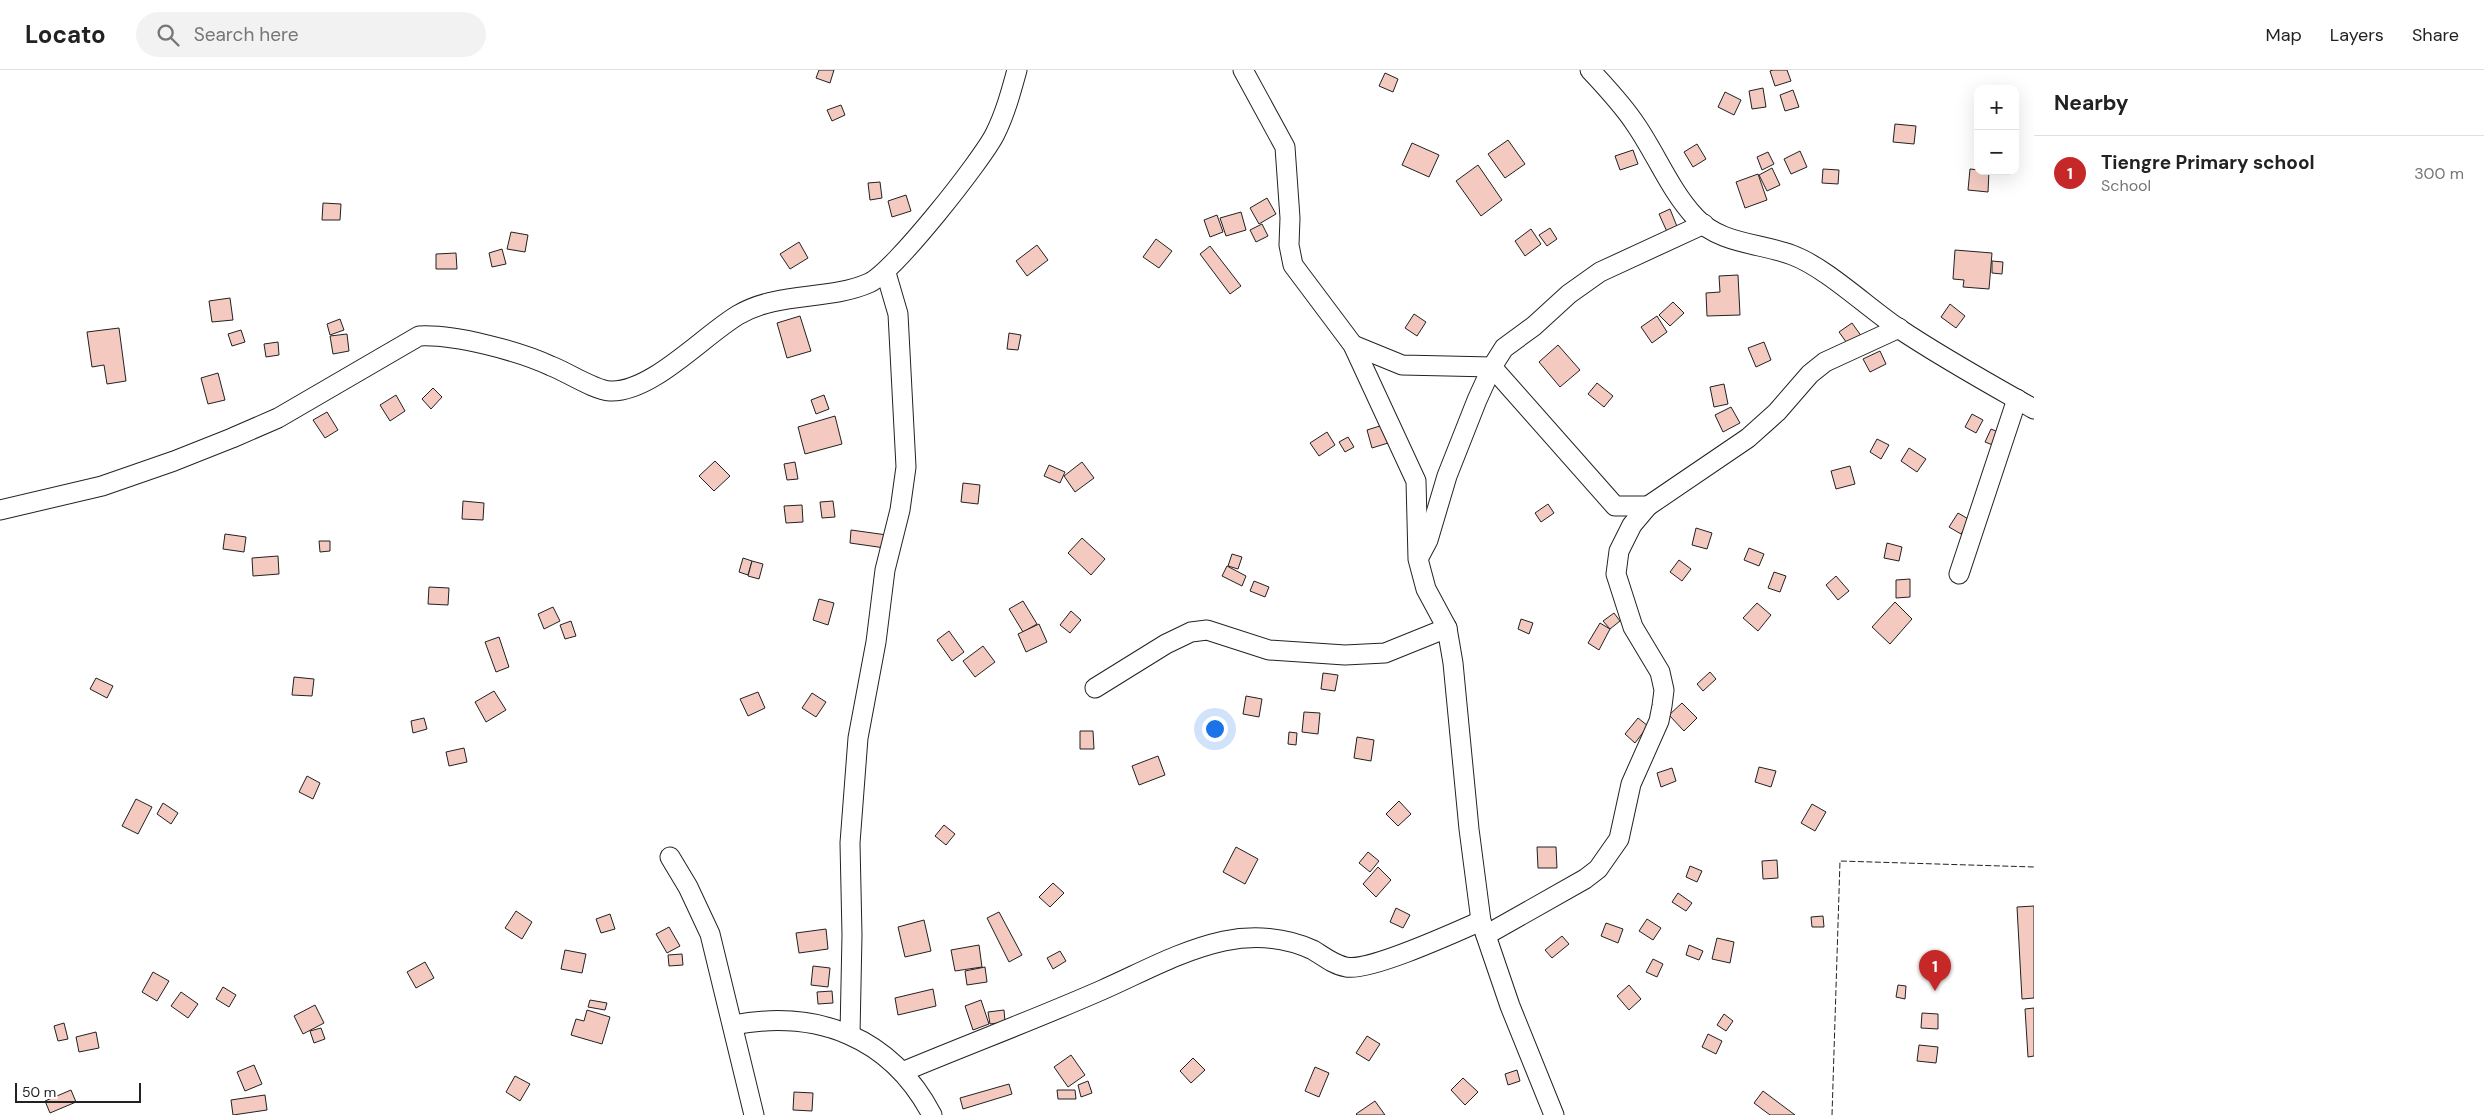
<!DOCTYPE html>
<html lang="en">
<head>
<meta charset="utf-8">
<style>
	body { margin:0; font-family:"DM Sans",sans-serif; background:#f2f2f2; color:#222 }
	.controls { position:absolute; right:15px; top:15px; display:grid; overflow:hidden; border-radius:10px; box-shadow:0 5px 20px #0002 }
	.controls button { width:45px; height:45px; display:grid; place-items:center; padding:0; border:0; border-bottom:1px solid #e0e0e0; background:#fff; color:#222; font:25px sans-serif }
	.scale { position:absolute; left:15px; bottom:12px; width:126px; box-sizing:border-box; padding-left:5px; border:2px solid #222; border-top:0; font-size:14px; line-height:18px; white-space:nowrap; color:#222; -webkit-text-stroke:4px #fff; paint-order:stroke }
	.you { position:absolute; left:1214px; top:658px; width:18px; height:18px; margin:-12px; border:4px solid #fff; border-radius:50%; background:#1a73e8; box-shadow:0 0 0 8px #1a73e833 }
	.badge { display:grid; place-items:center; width:32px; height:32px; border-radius:50%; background:#c62828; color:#fff; font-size:16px; font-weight:700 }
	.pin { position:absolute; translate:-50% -41px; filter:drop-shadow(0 1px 2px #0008) }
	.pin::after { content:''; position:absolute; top:26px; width:18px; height:15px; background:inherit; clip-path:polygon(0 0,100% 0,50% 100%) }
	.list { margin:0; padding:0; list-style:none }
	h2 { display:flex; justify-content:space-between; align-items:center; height:65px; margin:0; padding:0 20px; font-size:21px }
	h2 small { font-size:16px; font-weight:400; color:#767676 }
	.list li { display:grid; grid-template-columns:32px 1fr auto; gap:15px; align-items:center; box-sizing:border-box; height:75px; padding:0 20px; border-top:1px solid #e0e0e0 }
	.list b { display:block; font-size:19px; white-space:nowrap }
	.list p { margin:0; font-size:16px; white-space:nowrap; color:#767676 }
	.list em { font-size:16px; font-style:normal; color:#767676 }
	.icon { flex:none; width:28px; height:28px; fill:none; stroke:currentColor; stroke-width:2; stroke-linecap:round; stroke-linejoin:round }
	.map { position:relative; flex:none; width:2034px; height:1045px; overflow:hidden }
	header { display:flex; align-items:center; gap:30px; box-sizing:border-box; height:70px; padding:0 25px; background:#fff; border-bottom:1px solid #e0e0e0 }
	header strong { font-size:24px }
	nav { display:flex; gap:28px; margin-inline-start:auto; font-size:18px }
	.search { width:350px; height:45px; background:#f2f2f2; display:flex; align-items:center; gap:12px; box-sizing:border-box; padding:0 18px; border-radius:28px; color:#767676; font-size:19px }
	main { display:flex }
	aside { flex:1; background:#fff }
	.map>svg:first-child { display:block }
</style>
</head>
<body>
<header>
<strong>Locato</strong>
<div class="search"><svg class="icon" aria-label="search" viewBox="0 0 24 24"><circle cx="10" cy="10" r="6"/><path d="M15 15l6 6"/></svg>Search here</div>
<nav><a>Map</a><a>Layers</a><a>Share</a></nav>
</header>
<main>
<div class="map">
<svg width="2034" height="1045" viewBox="0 0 2034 1045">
	<rect width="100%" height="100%" fill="#fff"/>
	<g fill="#f3c9c0" stroke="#222">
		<path d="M 819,0 L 834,0 L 830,13 L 816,8 Z"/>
		<path d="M 1773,0 L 1787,0 L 1791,11 L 1775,16 L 1770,1 Z"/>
		<path d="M 1385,3 L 1398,9 L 1393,22 L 1379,16 Z"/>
		<path d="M 1763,18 L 1766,37 L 1752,39 L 1749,21 Z"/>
		<path d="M 1793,20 L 1799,37 L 1785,41 L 1780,25 Z"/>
		<path d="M 1725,22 L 1741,30 L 1734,45 L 1718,37 Z"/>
		<path d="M 841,35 L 845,45 L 832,51 L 827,40 Z"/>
		<path d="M 1895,54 L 1916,56 L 1914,74 L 1893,72 Z"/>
		<path d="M 1508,70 L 1525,94 L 1505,108 L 1488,84 Z"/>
		<path d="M 1412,73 L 1439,85 L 1429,107 L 1402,95 Z"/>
		<path d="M 1697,74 L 1706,89 L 1693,97 L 1684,82 Z"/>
		<path d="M 1633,80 L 1638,94 L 1620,100 L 1615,86 Z"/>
		<path d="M 1800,81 L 1807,97 L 1791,104 L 1784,89 Z"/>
		<path d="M 1768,82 L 1774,94 L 1762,100 L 1757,87 Z"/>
		<path d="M 1478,95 L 1502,130 L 1481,146 L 1456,111 Z"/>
		<path d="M 1772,98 L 1780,115 L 1767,121 L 1759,105 Z"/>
		<path d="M 1823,99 L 1839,100 L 1838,114 L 1822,113 Z"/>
		<path d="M 1970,99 L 1989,101 L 1988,122 L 1968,120 Z"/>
		<path d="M 1758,104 L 1767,130 L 1745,138 L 1736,112 Z"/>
		<path d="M 880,112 L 882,128 L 870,130 L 868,113 Z"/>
		<path d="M 906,125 L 911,141 L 892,147 L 888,131 Z"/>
		<path d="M 1267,128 L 1276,144 L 1259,154 L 1250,138 Z"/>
		<path d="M 323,133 L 341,134 L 340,150 L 322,150 Z"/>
		<path d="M 1670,139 L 1678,159 L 1668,164 L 1659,144 Z"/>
		<path d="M 1241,142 L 1246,160 L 1226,166 L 1220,148 Z"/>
		<path d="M 1217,145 L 1223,162 L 1210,167 L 1204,150 Z"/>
		<path d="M 1262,154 L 1268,166 L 1256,172 L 1250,160 Z"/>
		<path d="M 1550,158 L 1557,169 L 1547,176 L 1539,165 Z"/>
		<path d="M 1531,159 L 1541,174 L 1525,186 L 1515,171 Z"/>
		<path d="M 511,162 L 528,165 L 525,182 L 507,179 Z"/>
		<path d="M 1156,169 L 1172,181 L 1159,198 L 1143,187 Z"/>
		<path d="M 799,172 L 808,188 L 790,199 L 780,184 Z"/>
		<path d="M 1037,175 L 1048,190 L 1027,206 L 1016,191 Z"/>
		<path d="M 1210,176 L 1241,216 L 1230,224 L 1200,184 Z"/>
		<path d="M 502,179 L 506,194 L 492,197 L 489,183 Z"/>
		<path d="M 1955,180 L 1992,183 L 1989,219 L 1963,217 L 1964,210 L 1953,209 Z"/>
		<path d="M 456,183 L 457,199 L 436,199 L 436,184 Z"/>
		<path d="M 1992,191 L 2003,192 L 2002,204 L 1992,203 Z"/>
		<path d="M 1738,205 L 1740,245 L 1707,246 L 1706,223 L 1720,222 L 1719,206 Z"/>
		<path d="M 230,228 L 233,250 L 212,252 L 209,231 Z"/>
		<path d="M 1673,232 L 1684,243 L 1670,256 L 1659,245 Z"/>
		<path d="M 1950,234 L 1965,246 L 1956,258 L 1941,247 Z"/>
		<path d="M 1414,244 L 1426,252 L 1417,266 L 1405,258 Z"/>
		<path d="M 800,246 L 811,281 L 787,288 L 777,253 Z"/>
		<path d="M 1657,246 L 1667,262 L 1652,273 L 1641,257 Z"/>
		<path d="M 340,249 L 344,260 L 330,265 L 327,254 Z"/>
		<path d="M 1852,253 L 1862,267 L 1849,276 L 1839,262 Z"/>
		<path d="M 119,258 L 126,311 L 107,314 L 104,295 L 92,297 L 87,262 Z"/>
		<path d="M 241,260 L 245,272 L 232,276 L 228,264 Z"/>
		<path d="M 1009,263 L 1021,265 L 1018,280 L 1007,279 Z"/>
		<path d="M 347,264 L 349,281 L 333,284 L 330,266 Z"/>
		<path d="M 278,272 L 279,285 L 266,287 L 264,274 Z"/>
		<path d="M 1764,272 L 1771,290 L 1756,297 L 1748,278 Z"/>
		<path d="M 1558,275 L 1580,300 L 1560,317 L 1539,292 Z"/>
		<path d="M 1880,281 L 1886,294 L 1870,302 L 1863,289 Z"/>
		<path d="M 218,303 L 225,330 L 208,334 L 201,308 Z"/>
		<path d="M 1597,313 L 1613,326 L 1604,337 L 1588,324 Z"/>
		<path d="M 1724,314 L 1728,334 L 1714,337 L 1710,317 Z"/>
		<path d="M 433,318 L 442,327 L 431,339 L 422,329 Z"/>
		<path d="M 396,325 L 405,341 L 390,351 L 380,335 Z"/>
		<path d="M 824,325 L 829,339 L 816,344 L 811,330 Z"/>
		<path d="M 1731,337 L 1740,353 L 1723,362 L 1715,345 Z"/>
		<path d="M 327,342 L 338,360 L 325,368 L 313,350 Z"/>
		<path d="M 1972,344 L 1983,350 L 1976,363 L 1965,357 Z"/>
		<path d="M 835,346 L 842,374 L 805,384 L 798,357 Z"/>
		<path d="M 1383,355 L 1388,373 L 1372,378 L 1367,360 Z"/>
		<path d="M 1991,359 L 2003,364 L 1998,377 L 1985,372 Z"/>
		<path d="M 1327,362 L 1335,375 L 1319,386 L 1310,373 Z"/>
		<path d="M 1348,367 L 1354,377 L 1345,382 L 1339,372 Z"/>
		<path d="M 1877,369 L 1889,375 L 1881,389 L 1870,382 Z"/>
		<path d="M 1909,378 L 1926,389 L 1917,402 L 1901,391 Z"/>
		<path d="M 715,391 L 730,406 L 714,421 L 699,406 Z"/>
		<path d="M 795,392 L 798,409 L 787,410 L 784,394 Z"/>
		<path d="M 1082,392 L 1094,408 L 1075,422 L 1064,406 Z"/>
		<path d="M 1049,395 L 1065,402 L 1060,413 L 1044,406 Z"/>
		<path d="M 1850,396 L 1855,414 L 1836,419 L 1831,401 Z"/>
		<path d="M 963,413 L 980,415 L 978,434 L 961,432 Z"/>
		<path d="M 463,431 L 484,433 L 483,450 L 462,449 Z"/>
		<path d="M 833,431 L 835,447 L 822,448 L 820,432 Z"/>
		<path d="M 1548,434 L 1554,443 L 1541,452 L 1535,443 Z"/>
		<path d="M 802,435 L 803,452 L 786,453 L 784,436 Z"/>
		<path d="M 1958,443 L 1970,450 L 1961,464 L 1949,457 Z"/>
		<path d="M 1696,458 L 1712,463 L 1707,479 L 1692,475 Z"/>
		<path d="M 851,460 L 887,465 L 885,478 L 850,473 Z"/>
		<path d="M 225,464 L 246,467 L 244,482 L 223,479 Z"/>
		<path d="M 1082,468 L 1105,489 L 1091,505 L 1068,483 Z"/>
		<path d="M 319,471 L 330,471 L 330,481 L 320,482 Z"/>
		<path d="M 1887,473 L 1902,477 L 1899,491 L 1884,488 Z"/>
		<path d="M 1749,478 L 1764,484 L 1759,496 L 1744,490 Z"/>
		<path d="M 1232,484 L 1242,487 L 1238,499 L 1228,496 Z"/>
		<path d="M 278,486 L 279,504 L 253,506 L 252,488 Z"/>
		<path d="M 743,488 L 752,491 L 748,505 L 739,502 Z"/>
		<path d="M 1679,490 L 1691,499 L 1682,511 L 1670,502 Z"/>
		<path d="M 752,491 L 763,494 L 759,509 L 748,506 Z"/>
		<path d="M 1227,496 L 1246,506 L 1242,516 L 1222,506 Z"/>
		<path d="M 1774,502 L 1786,506 L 1780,522 L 1768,518 Z"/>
		<path d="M 1836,506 L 1849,521 L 1838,530 L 1826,515 Z"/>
		<path d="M 1910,509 L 1910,527 L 1896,528 L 1896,510 Z"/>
		<path d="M 1254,511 L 1269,517 L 1265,527 L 1250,521 Z"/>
		<path d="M 429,517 L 449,518 L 448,535 L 428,534 Z"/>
		<path d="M 819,529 L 834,533 L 828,555 L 813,550 Z"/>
		<path d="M 1023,531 L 1037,554 L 1023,562 L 1009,539 Z"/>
		<path d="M 1895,532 L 1912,549 L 1890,574 L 1872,557 Z"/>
		<path d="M 1757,533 L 1771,545 L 1758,561 L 1743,548 Z"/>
		<path d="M 553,537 L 560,551 L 544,559 L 538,544 Z"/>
		<path d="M 1071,541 L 1081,550 L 1070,563 L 1060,555 Z"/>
		<path d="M 1614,543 L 1620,551 L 1610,559 L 1603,551 Z"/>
		<path d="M 1521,549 L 1533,553 L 1529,564 L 1518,559 Z"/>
		<path d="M 571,551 L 576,566 L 565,569 L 560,555 Z"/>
		<path d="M 1600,553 L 1610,559 L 1599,580 L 1588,573 Z"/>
		<path d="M 1039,554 L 1047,572 L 1026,582 L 1018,564 Z"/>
		<path d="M 949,561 L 964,582 L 952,591 L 937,570 Z"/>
		<path d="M 499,567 L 509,597 L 496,602 L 485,572 Z"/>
		<path d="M 983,576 L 995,592 L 975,607 L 963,591 Z"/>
		<path d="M 1710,602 L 1716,609 L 1703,621 L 1697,614 Z"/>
		<path d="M 1323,603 L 1338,605 L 1335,621 L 1321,619 Z"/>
		<path d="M 294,607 L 314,609 L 312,626 L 292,625 Z"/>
		<path d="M 96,608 L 113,616 L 107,628 L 90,619 Z"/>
		<path d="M 494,621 L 506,640 L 486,652 L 475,632 Z"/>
		<path d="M 758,622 L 765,638 L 748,646 L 740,629 Z"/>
		<path d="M 812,623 L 826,632 L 816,647 L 802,638 Z"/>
		<path d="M 1246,626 L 1262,629 L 1259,647 L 1243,644 Z"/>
		<path d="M 1682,633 L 1697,648 L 1684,661 L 1669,645 Z"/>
		<path d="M 1304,642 L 1320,643 L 1318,664 L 1302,662 Z"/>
		<path d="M 424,648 L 427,659 L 413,663 L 411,651 Z"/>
		<path d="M 1638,648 L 1648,656 L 1635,673 L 1625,664 Z"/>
		<path d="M 1080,661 L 1093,661 L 1094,679 L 1080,679 Z"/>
		<path d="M 1289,662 L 1297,663 L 1296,675 L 1288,674 Z"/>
		<path d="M 1357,667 L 1374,670 L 1371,691 L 1354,688 Z"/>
		<path d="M 464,678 L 467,692 L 449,696 L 446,682 Z"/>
		<path d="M 1158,686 L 1165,705 L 1139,715 L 1132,696 Z"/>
		<path d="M 1759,697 L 1776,701 L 1771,717 L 1755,712 Z"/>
		<path d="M 1672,698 L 1676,711 L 1661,717 L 1657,703 Z"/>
		<path d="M 307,706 L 320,713 L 313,729 L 299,722 Z"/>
		<path d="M 136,729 L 152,737 L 138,764 L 122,756 Z"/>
		<path d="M 1399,731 L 1411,744 L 1398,756 L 1386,744 Z"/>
		<path d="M 163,733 L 178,743 L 171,754 L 157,744 Z"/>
		<path d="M 1812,734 L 1826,742 L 1815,761 L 1801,753 Z"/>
		<path d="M 944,755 L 955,764 L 946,775 L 935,766 Z"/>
		<path d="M 1236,777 L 1258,789 L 1245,814 L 1223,802 Z"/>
		<path d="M 1537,777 L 1556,777 L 1557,798 L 1538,798 Z"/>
		<path d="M 1368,782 L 1379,791 L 1370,802 L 1359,793 Z"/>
		<path d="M 1777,790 L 1778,808 L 1763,809 L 1762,791 Z"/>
		<path d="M 1690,796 L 1702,801 L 1697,812 L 1686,807 Z"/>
		<path d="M 1378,797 L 1391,810 L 1376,827 L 1363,814 Z"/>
		<path d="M 1053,813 L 1064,823 L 1050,837 L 1039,827 Z"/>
		<path d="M 1678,823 L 1692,833 L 1686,841 L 1672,832 Z"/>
		<path d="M 2034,836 L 2034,928 L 2022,929 L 2017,837 Z"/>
		<path d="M 1396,838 L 1410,845 L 1403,858 L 1390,852 Z"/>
		<path d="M 516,841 L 532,852 L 522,869 L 505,858 Z"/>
		<path d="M 999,842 L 1022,885 L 1009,892 L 987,848 Z"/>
		<path d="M 610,844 L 615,859 L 601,863 L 596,849 Z"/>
		<path d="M 1823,846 L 1824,857 L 1812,857 L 1811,847 Z"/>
		<path d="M 1647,849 L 1661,858 L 1653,870 L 1639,861 Z"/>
		<path d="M 924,850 L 931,881 L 905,887 L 898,857 Z"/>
		<path d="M 1606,853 L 1623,859 L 1618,873 L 1601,866 Z"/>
		<path d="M 669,857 L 680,876 L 667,883 L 656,864 Z"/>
		<path d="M 826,859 L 828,879 L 799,883 L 796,863 Z"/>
		<path d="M 1562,866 L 1569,874 L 1552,888 L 1545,880 Z"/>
		<path d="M 1717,868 L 1734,872 L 1730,893 L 1712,889 Z"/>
		<path d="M 979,875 L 982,897 L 955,901 L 951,880 Z"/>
		<path d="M 1689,875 L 1703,881 L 1699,890 L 1686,885 Z"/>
		<path d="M 565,880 L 586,884 L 582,903 L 561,899 Z"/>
		<path d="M 1060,881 L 1066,891 L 1053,899 L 1047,888 Z"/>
		<path d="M 682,884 L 683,895 L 669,896 L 668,885 Z"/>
		<path d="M 1653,889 L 1663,894 L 1657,907 L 1646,902 Z"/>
		<path d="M 425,892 L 434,908 L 416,918 L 407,902 Z"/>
		<path d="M 813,896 L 830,898 L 828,917 L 811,915 Z"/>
		<path d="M 985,897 L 987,912 L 967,915 L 965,901 Z"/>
		<path d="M 153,902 L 169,911 L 157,931 L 142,922 Z"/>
		<path d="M 1629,915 L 1641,929 L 1629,940 L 1617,926 Z"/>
		<path d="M 1898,915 L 1906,916 L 1905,929 L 1896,927 Z"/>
		<path d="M 223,917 L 236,925 L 229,937 L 216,929 Z"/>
		<path d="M 933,919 L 936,936 L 898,945 L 895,928 Z"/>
		<path d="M 832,921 L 833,933 L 818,934 L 817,922 Z"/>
		<path d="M 181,922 L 198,934 L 188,948 L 171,936 Z"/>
		<path d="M 590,930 L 607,933 L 605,940 L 588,937 Z"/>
		<path d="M 981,930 L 989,954 L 973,960 L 965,936 Z"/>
		<path d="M 315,935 L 324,953 L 303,964 L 294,946 Z"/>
		<path d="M 2034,938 L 2034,986 L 2028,987 L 2025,939 Z"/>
		<path d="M 587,940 L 610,947 L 602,974 L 571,965 L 576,949 L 584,951 Z"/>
		<path d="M 1004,940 L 1005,952 L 990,954 L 988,942 Z"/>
		<path d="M 1922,943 L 1938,944 L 1938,959 L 1921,958 Z"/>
		<path d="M 1724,944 L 1733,951 L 1726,961 L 1717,955 Z"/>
		<path d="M 64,953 L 68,969 L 58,971 L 54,956 Z"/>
		<path d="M 321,958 L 325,969 L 314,973 L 310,961 Z"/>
		<path d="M 96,962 L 99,978 L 79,982 L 76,967 Z"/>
		<path d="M 1708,964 L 1722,971 L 1716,984 L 1702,977 Z"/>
		<path d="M 1367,966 L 1380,974 L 1369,991 L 1356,983 Z"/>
		<path d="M 1919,975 L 1938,977 L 1936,993 L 1917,991 Z"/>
		<path d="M 1071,985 L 1085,1005 L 1068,1017 L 1054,997 Z"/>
		<path d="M 1193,988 L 1205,1000 L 1191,1013 L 1180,1001 Z"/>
		<path d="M 254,995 L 262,1014 L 245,1021 L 237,1002 Z"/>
		<path d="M 1315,997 L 1329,1003 L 1319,1027 L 1305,1021 Z"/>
		<path d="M 1517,1000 L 1520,1011 L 1508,1015 L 1505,1004 Z"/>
		<path d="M 515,1006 L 530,1014 L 520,1031 L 506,1022 Z"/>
		<path d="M 1463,1008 L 1478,1022 L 1465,1035 L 1451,1020 Z"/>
		<path d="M 1088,1011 L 1092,1023 L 1081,1027 L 1078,1015 Z"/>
		<path d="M 1009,1014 L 1012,1024 L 963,1039 L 960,1028 Z"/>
		<path d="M 71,1020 L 76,1032 L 50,1043 L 45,1031 Z"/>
		<path d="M 1057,1020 L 1075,1020 L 1076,1029 L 1058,1029 Z"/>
		<path d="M 1763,1021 L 1795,1045 L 1770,1045 L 1754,1033 Z"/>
		<path d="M 794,1022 L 813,1023 L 812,1041 L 793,1040 Z"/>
		<path d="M 265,1025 L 267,1040 L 233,1045 L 231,1030 Z"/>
		<path d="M 1375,1031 L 1385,1045 L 1357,1045 L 1356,1044 Z"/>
	</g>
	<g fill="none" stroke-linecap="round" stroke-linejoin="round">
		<g stroke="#222" stroke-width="21">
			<g id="minor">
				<path d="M 1243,0 L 1285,77 L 1290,148 L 1289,175 L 1293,195 L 1353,275 L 1416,411 L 1418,489 L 1426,519 L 1447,558 L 1453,593 L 1469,759 L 1481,851 L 1510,936 L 1554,1045"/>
				<path d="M 1590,0 C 1606,17 1623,35 1636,55 C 1656,84 1670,120 1695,147 C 1719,174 1760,173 1792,185 C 1825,197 1867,237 1898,258 C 1941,287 1988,313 2034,339"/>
				<path d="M 1353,275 L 1402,295 L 1492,297 L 1615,436 L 1648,436"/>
				<path d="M 0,440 L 102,416 L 174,391 L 232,368 L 278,348 L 419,266 C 454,264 519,281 551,296 C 567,302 594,320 610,321 C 651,323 703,266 738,245 C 779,221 828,231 869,213 C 893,203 982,90 995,64 C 1005,44 1011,22 1017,0"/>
				<path d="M 1419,487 L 1428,470 L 1447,406 L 1477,330 L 1492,297 L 1504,278 L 1534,256 L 1569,224 L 1600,202 L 1704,154"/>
				<path d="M 1959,504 L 2017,329"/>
				<path d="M 1095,618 L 1166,574 L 1191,562 L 1207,560 L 1269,580 L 1345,585 L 1385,583 L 1447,558"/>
				<path d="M 670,787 L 688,817 L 710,864 L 754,1045"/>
				<path d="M 1486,865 L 1585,809 L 1598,799 L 1619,769 L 1631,714 L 1659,651 L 1662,636 L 1664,620 L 1660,602 L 1633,557 L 1616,504 L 1619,481 L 1632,455 L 1648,436 L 1748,368 L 1777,342 L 1810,304 L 1825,292 L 1899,258"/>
				<path d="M 733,955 C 818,939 891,967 932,1045"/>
				<path d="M 850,964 L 852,865 L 850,773 L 858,668 L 876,572 L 885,500 L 900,440 L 906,397 L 898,244 L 886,203"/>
				<path d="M 902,1002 C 969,974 1036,949 1102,920 C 1143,902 1179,881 1224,871 C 1253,865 1285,867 1313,880 C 1323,886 1334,895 1346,897 C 1369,902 1456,862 1481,851"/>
			</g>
		</g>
		<use href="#minor" stroke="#fff" stroke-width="19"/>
		<path stroke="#222" stroke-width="1" stroke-dasharray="6 2.5" stroke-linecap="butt" d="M 1832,1045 L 1840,791 L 2034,797"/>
	</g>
</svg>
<div class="controls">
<button>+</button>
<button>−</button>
</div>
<div class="scale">50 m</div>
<div class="you"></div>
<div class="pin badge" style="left:1935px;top:921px">1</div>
</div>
<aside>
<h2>Nearby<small></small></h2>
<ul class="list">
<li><span class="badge">1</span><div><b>Tiengre Primary school</b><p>School</p></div><em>300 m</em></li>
</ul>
</aside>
</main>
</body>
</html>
